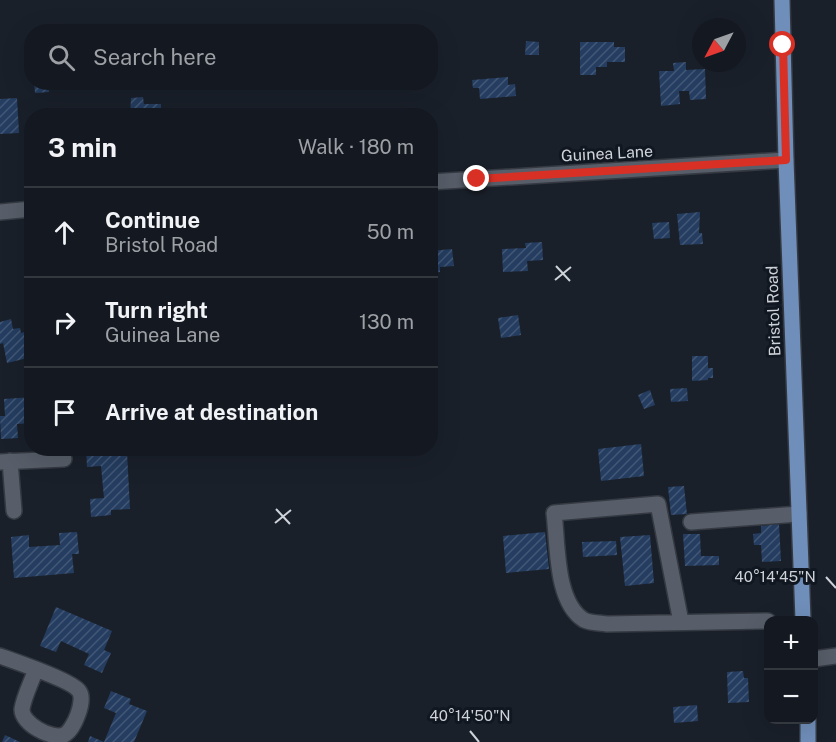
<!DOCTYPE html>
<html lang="en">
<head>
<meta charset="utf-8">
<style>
	body { margin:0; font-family:"Public Sans",sans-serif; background:#1d2129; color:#f1f3f6 }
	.controls { position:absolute; right:18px; bottom:18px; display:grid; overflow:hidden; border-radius:12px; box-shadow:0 6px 24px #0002 }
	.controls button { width:54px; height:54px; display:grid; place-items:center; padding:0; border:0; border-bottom:2px solid #33373e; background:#141820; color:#f1f3f6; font:30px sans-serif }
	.compass { position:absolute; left:692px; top:18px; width:54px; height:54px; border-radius:50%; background:#141820; box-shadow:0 6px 24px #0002; rotate:229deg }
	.stop { position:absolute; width:18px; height:18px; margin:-14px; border:4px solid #d93025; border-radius:50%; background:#fff }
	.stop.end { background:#d93025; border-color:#fff; box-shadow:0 2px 6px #0008 }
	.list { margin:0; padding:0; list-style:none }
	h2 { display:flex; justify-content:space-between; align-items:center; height:78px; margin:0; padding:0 24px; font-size:26px }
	h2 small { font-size:20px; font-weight:400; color:#9da0a5 }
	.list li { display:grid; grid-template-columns:39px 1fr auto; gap:18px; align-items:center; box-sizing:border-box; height:90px; padding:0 24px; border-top:2px solid #33373e }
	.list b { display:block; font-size:22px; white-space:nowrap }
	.list p { margin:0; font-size:20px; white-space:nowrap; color:#9da0a5 }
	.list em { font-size:20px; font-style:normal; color:#9da0a5 }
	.icon { flex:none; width:33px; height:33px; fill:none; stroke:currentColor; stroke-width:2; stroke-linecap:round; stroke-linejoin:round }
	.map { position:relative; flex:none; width:836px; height:742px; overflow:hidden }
	.search { position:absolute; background:#141820; box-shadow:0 6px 24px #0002; left:24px; top:24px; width:414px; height:66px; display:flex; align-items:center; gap:15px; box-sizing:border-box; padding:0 21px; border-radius:24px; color:#9da0a5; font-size:22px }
	.panel { position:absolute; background:#141820; box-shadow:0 6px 24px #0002; left:24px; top:108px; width:414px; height:348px; border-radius:24px }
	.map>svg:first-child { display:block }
</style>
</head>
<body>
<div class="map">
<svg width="836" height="742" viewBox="0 0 836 742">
	<defs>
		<pattern id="building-hatch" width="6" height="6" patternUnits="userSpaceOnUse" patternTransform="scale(1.5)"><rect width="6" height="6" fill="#243d60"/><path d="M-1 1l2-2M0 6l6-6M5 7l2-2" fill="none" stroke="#435876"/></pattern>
	</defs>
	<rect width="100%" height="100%" fill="#1a202a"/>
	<g fill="url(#building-hatch)">
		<path d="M 526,41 L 539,42 L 539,55 L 525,55 Z"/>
		<path d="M 580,42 L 614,42 L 614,47 L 625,47 L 625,62 L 607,62 L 607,67 L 596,67 L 596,75 L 580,75 Z"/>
		<path d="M 686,62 L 686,70 L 705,69 L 706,99 L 690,100 L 689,91 L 679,91 L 680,104 L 661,106 L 659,71 L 674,71 L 673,63 Z"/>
		<path d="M 508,77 L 508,85 L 515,84 L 516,96 L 480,99 L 479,88 L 473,88 L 472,80 Z"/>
		<path d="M 34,82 L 48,82 L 49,92 L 35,93 Z"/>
		<path d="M 166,82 L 190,82 L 190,85 L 167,88 Z"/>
		<path d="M 143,97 L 144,104 L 161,104 L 161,116 L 130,116 L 131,98 Z"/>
		<path d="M 17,98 L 19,133 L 0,134 L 0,99 Z"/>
		<path d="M 700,212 L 699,233 L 702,233 L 703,244 L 680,245 L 677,214 Z"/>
		<path d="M 669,222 L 670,238 L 654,239 L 652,223 Z"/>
		<path d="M 542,242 L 543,260 L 527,261 L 528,271 L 503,272 L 502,249 L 526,248 L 525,243 Z"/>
		<path d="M 452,249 L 454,266 L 440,267 L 440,272 L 430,273 L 430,251 Z"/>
		<path d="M 518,315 L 521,335 L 501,338 L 498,318 Z"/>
		<path d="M 11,319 L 13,329 L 20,328 L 21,333 L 32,330 L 32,357 L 7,363 L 3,343 L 0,344 L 0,322 Z"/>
		<path d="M 692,356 L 708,356 L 708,368 L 713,368 L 713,378 L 708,378 L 708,380 L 692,381 Z"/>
		<path d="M 687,388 L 688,401 L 671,402 L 670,389 Z"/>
		<path d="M 650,390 L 655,405 L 644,409 L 638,395 Z"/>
		<path d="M 32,397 L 32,423 L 17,424 L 18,438 L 1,439 L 0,416 L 5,416 L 4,399 Z"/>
		<path d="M 641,444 L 644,476 L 601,481 L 598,449 Z"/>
		<path d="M 86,448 L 108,448 L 109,453 L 127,452 L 130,509 L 111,510 L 111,515 L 91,517 L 90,499 L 104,498 L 101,466 L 87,467 Z"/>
		<path d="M 684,486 L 687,514 L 671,515 L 668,487 Z"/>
		<path d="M 779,524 L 781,561 L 762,562 L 761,545 L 754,545 L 753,534 L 761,533 L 761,526 Z"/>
		<path d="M 77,532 L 79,554 L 72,554 L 74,573 L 14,578 L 11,537 L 29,535 L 29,547 L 60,545 L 59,533 Z"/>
		<path d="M 545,532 L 549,569 L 506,573 L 503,536 Z"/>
		<path d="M 683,534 L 700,534 L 701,556 L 719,556 L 719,565 L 685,566 Z"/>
		<path d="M 650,535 L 654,583 L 625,586 L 620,537 Z"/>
		<path d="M 616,541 L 617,555 L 583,557 L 582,542 Z"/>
		<path d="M 56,607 L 112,631 L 104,650 L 111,653 L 102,673 L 84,665 L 89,654 L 61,641 L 56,652 L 40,646 Z"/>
		<path d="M 743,671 L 744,678 L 748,678 L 749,702 L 728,703 L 727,672 Z"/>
		<path d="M 111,691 L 131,699 L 129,704 L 147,711 L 134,742 L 88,742 L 90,736 L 104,742 L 116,713 L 104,708 Z"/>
		<path d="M 697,705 L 698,721 L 674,723 L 673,707 Z"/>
		<path d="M 5,735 L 20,742 L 2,742 Z"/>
	</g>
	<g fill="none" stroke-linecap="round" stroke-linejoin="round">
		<g stroke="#353a42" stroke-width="18">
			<g id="minor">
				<path d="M 430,182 L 786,160"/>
				<path d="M 0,212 L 32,209"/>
				<path d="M 10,461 L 14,511"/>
				<path d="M 0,462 L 64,459"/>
				<path d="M 691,522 L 799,514"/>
				<path d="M 681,622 L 658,504 L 554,513 C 558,544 555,602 584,620 C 590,623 600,623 607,624 L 768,621"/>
				<path d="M 0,656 C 14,661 73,681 79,691 C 86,700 74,730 64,735 C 51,740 21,723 22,709 C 24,696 32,681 36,669"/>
				<path d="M 814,659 L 836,656"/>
			</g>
		</g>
		<g stroke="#353a42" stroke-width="18">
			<g id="major">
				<path d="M 782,0 L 786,160 L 803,620"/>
				<path d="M 808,720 L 808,742"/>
			</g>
		</g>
		<use href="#minor" stroke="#575e69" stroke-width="15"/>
		<use href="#major" stroke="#6f8eb9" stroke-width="15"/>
	</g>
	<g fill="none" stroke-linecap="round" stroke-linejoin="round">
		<path stroke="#d93025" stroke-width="8" d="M 477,179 L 786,160 L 783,45"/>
	</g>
	<path fill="none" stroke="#ced3d9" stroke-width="2" d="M 556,266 L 570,281M 555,280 L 571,267M 276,509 L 290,524M 275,523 L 291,510M 826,577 L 836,588M 470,731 L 479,742"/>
	<g text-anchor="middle" stroke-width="6" stroke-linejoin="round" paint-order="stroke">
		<g font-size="16" fill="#ced3d9" stroke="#111720">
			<text transform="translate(607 153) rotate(-3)" y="6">Guinea Lane</text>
			<text transform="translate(773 311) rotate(-92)" y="6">Bristol Road</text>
		</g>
	</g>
	<g font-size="15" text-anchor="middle" fill="#ced3d9" stroke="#111720" stroke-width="6" stroke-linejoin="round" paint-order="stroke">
		<text x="775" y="582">40°14'45"N</text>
		<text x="470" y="721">40°14'50"N</text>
	</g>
</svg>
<div class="controls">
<button>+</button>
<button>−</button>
</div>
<svg class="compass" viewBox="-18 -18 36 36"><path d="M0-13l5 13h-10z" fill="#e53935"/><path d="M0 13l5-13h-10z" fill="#9da0a5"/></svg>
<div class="stop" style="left:783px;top:45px"></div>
<div class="stop end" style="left:477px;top:179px"></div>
<div class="search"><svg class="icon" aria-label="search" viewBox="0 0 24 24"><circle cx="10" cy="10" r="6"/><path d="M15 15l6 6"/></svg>Search here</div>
<section class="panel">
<h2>3 min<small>Walk · 180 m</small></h2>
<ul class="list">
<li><svg class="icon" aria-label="ahead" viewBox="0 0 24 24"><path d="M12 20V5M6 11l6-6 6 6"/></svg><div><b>Continue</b><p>Bristol Road</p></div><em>50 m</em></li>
<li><svg class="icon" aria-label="right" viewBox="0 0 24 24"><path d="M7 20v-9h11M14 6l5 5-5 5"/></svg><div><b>Turn right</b><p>Guinea Lane</p></div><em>130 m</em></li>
<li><svg class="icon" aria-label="arrive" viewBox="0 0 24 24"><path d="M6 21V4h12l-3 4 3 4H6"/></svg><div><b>Arrive at destination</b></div></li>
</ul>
</section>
</div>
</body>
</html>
